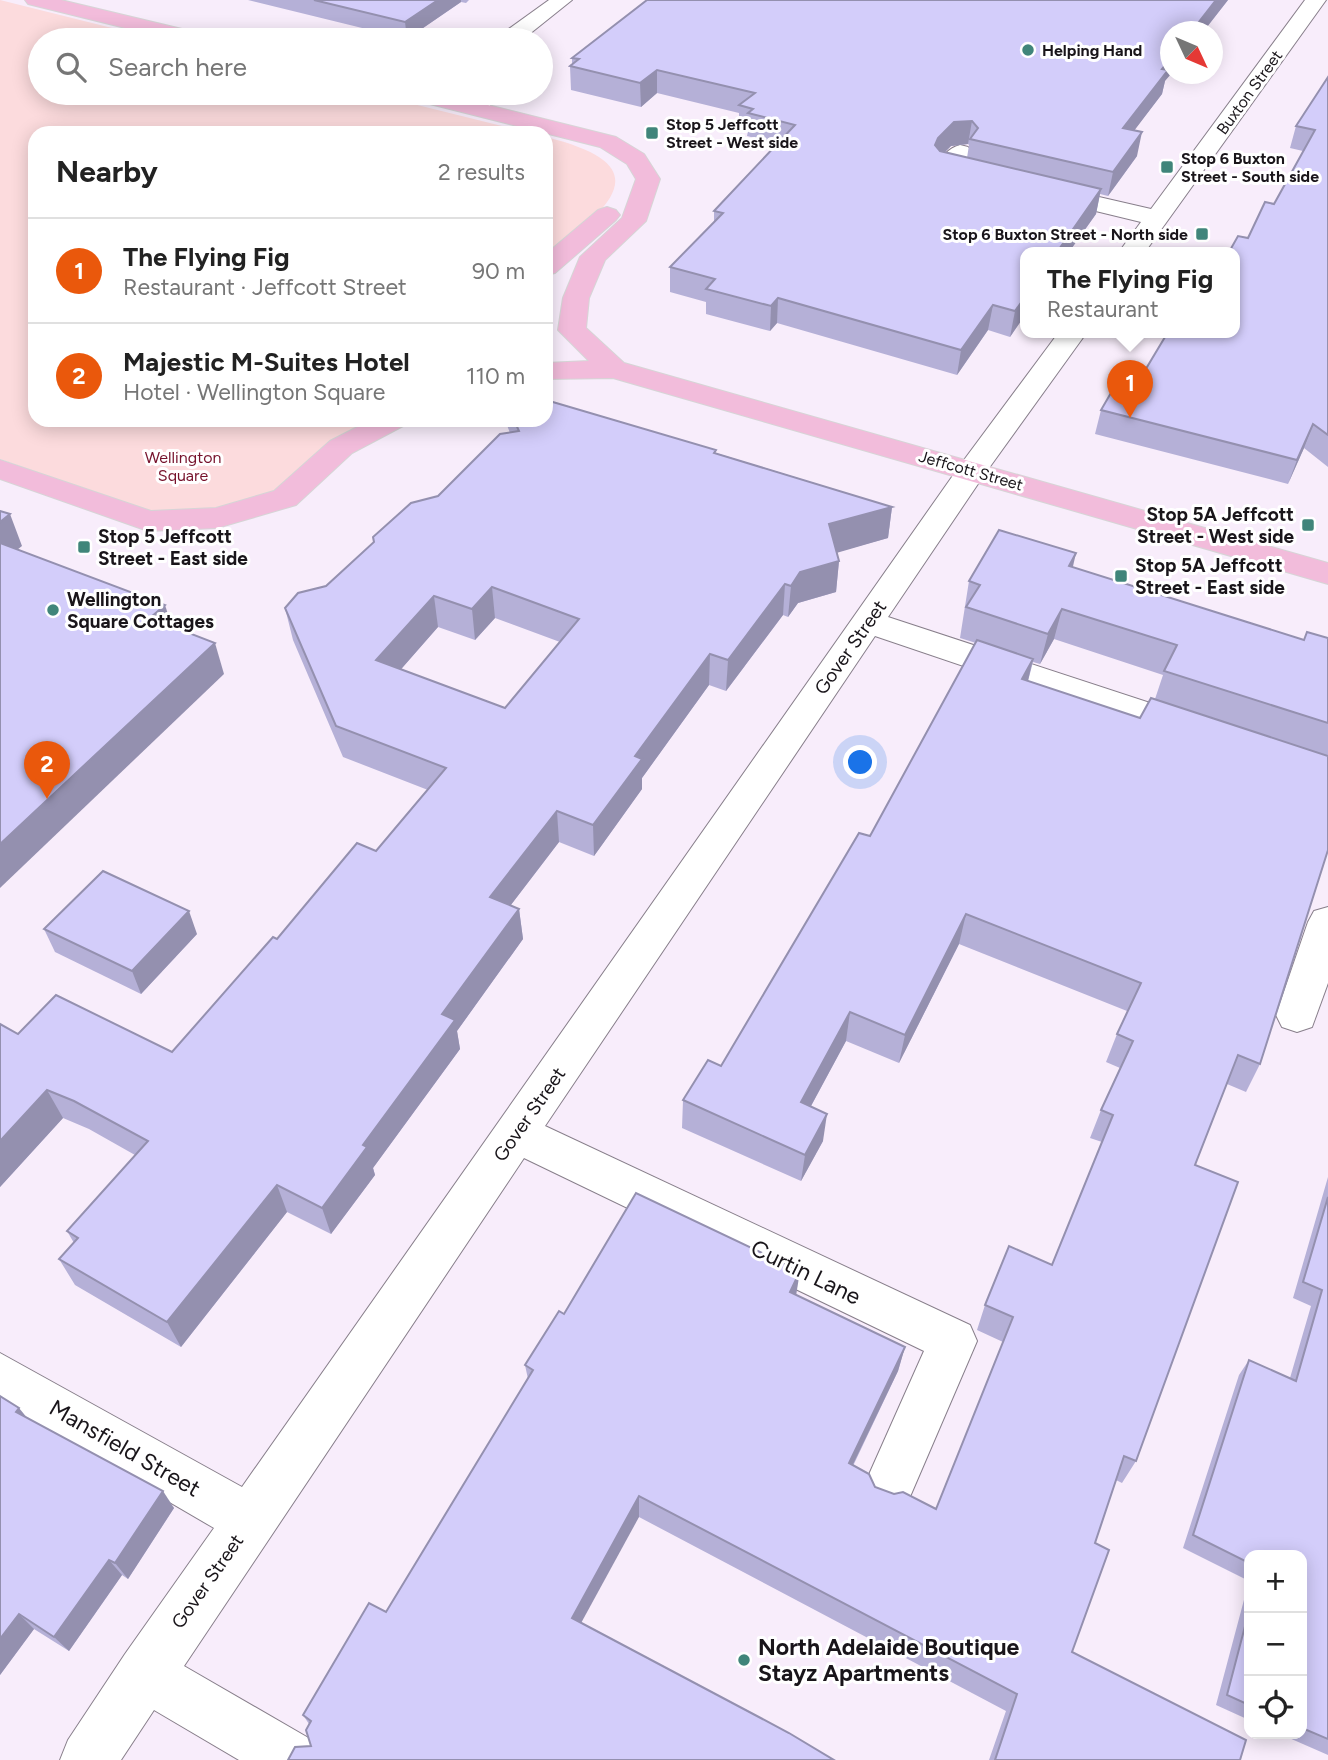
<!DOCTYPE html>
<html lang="en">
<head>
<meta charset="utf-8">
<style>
	body { margin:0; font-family:Figtree,sans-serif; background:#f6f6f6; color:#222 }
	.controls { position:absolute; right:21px; bottom:21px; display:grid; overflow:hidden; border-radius:14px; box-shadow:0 4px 18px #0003 }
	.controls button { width:63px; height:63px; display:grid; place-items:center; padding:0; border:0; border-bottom:2px solid #e0e0e0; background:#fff; color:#222; font:35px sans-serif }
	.compass { position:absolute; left:1160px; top:21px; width:63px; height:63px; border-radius:50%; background:#fff; box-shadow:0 4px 18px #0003; rotate:134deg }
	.you { position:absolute; left:861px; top:763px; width:24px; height:24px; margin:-18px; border:5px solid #fff; border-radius:50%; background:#1a73e8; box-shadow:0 0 0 10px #1a73e833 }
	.badge { display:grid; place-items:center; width:46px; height:46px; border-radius:50%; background:#ea580c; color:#fff; font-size:23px; font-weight:700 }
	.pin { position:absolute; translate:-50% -58px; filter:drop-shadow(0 2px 4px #0008) }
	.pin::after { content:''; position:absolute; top:37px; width:24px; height:21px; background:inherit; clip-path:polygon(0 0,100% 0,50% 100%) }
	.popup { position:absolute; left:1020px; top:247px; width:220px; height:91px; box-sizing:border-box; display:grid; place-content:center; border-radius:14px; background:#fff; filter:drop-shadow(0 2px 5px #0005); font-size:23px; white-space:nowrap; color:#767676 }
	.popup b { font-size:26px; color:#222 }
	.popup::after { content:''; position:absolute; left:50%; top:100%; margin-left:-14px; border:14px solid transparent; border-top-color:#fff }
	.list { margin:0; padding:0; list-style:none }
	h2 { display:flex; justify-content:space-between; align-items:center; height:91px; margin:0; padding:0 28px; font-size:30px }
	h2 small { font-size:23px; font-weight:400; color:#767676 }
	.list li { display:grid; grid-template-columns:46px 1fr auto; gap:21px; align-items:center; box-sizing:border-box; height:105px; padding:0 28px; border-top:2px solid #e0e0e0 }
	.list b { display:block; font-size:26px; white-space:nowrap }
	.list p { margin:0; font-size:23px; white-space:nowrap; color:#767676 }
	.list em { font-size:23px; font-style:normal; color:#767676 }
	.icon { flex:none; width:38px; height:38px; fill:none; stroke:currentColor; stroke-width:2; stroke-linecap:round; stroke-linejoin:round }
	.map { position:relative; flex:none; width:1328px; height:1760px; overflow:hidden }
	.search { position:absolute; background:#fff; box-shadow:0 4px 18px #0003; left:28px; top:28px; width:525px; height:77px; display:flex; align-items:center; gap:18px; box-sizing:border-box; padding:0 24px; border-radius:38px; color:#767676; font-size:26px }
	.panel { position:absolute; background:#fff; box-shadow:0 4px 18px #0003; left:28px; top:126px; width:525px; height:301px; border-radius:21px }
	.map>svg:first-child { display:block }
</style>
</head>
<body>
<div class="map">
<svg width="1328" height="1760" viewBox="0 0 1328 1760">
	<rect width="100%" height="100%" fill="#f8edfb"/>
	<g fill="#fcdbdd">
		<path d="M 0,0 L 160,40 L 40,40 L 40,93 L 369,93 L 530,133 L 35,133 L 35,420 L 363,420 C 339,441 316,465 289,483 C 247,511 188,516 139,509 L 0,459 Z"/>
		<path d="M 546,137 C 666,167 606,208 546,260 Z"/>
	</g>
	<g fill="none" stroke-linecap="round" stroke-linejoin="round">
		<g stroke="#887f8b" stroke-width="2">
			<g id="minor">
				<path d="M 549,0 L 572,0 L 522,40 L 502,40 L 503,33 Z"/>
				<path d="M 1305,0 L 1326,0 L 1145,252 L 1119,252 L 1141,222 L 1038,197 L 1035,192 L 1038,187 L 1047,185 L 1151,209 Z"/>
				<path d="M 468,93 L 490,93 L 490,108 L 487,113 L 471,113 L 468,108 Z"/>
				<path d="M 960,145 L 968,147 L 972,152 L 962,164 L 990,171 L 993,176 L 990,181 L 981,183 L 937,173 L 934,168 C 941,158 948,148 960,145 Z"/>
				<path d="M 1059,332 L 1087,332 L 984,475 L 888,617 L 1205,721 L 1210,730 L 1205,739 L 1192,743 L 1179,739 L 875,636 L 545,1126 L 970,1325 L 977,1341 L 906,1506 L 888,1513 L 870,1506 L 863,1488 L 924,1351 L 524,1158 L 184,1666 L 312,1740 L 320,1760 L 239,1760 L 154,1710 L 121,1760 L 60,1760 L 68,1740 L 125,1654 L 214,1528 L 0,1403 L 0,1353 L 242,1487 L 961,464 Z"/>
				<path d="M 1328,907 L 1328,983 L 1312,1027 L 1297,1032 L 1282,1027 L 1276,1015 L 1308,922 L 1314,911 Z"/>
			</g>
		</g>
		<g stroke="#d6d5d6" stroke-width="2">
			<g id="major">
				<path d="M 25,0 L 61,0 L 207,35 L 210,40 L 174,40 L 28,4 Z"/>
				<path d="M 403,93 L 440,93 L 616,137 L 644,154 L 660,179 L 646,221 L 605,260 L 589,298 L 586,328 L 624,363 L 1328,563 L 1328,584 L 613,378 L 546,379 L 546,363 L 589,361 L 558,330 L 563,298 L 580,257 L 622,218 L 636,179 L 627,164 L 600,147 L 406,98 Z"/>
				<path d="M 607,207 L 616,210 L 620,215 L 616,220 L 555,273 L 546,275 L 546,254 L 598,210 Z"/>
				<path d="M 371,420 L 408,420 L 403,426 L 352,453 L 296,505 L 217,528 L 148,531 L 0,479 L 0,460 L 151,511 L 216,508 L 274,491 L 330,441 Z"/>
			</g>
		</g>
		<use href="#minor" fill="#fff" fill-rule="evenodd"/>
		<use href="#major" fill="#f2bcdb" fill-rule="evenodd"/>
	</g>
	<g fill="#b5b0d7" fill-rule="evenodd">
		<path d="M 248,0 L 469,0 L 466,3 L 461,2 L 407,39 Z"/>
		<path d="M 1228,0 L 1203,32 L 1171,32 L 1165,81 L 1162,94 L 1134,130 L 1137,156 L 1108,196 L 1100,194 L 1096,214 L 1069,252 L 1025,252 L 1025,315 L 1010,337 L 988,330 L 957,375 L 777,323 L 770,331 L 706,314 L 706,302 L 670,292 L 670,267 L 714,222 L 714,211 L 777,144 L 747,136 L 748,131 L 739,129 L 739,113 L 657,93 L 641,107 L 571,90 L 570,66 L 572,65 L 572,58 ZM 968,144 L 969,145 L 967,158 L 944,153 L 951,146 Z"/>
		<path d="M 1328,77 L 1328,467 L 1304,448 L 1288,484 L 1095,434 L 1101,410 L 1144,372 L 1274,204 L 1303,151 L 1290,148 L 1296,126 Z"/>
		<path d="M 505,420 L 546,420 L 716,453 L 892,507 L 888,538 L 837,552 L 839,561 L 836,592 L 798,603 L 788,617 L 783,615 L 726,691 L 709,685 L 642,778 L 642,789 L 594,856 L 559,842 L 510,906 L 519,909 L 523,939 L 457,1031 L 460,1049 L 373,1168 L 375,1175 L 331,1234 L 287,1212 L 181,1347 L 75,1285 L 59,1259 L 74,1243 L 67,1231 L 135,1155 L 89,1129 L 63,1118 L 0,1187 L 0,1024 L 18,1034 L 172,1052 L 277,939 L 376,851 L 428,790 L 343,757 L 293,640 L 285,608 L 326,586 L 438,496 L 510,433 ZM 495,618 L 560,642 L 505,708 L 401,669 L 438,627 L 475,640 Z"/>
		<path d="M 1073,567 L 1304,640 L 1328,638 L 1328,850 L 1260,1064 L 1246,1092 L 1227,1084 L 1195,1165 L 1136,1461 L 1122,1483 L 1116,1480 L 1095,1543 L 1072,1652 L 1240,1760 L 989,1760 L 1006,1711 L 639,1517 L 311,1746 L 309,1724 L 303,1715 L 386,1612 L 528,1379 L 525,1365 L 564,1314 L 797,1295 L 905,1347 L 898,1371 L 853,1466 L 875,1487 L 936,1509 L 1003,1342 L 977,1330 L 985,1305 L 1052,1265 L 1102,1142 L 1090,1138 L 1101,1110 L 1120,1068 L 1106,1062 L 1117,1034 L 1127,1011 L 959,944 L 899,1063 L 846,1041 L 811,1106 L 823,1141 L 801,1181 L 682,1128 L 683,1100 L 721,1066 L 870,836 L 976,643 L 960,638 L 969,581 ZM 1054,639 L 1163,675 L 1155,699 L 1140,718 L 1028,681 L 1033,662 L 1040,664 Z"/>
		<path d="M 44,929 L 197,934 L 141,994 L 55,952 Z"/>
		<path d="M 1328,1177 L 1328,1755 L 1280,1734 L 1302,1734 L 1302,1555 L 1249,1555 L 1249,1720 L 1216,1705 L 1249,1581 L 1183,1548 L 1239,1375 L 1249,1360 L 1290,1378 L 1311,1306 L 1293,1298 Z"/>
		<path d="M 27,1417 L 174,1508 L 128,1579 L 122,1575 L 69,1651 L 34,1629 L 0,1675 Z"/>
	</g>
	<g fill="#9490af">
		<path d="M 438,0 L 461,0 L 461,2 L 407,39 L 405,22 Z"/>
		<path d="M 1216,0 L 1228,0 L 1203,32 L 1191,32 Z"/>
		<path d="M 1171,58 L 1171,74 L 1165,81 L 1162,94 L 1118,152 L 1123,128 L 1162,69 Z"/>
		<path d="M 657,70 L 657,93 L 641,107 L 640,83 Z"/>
		<path d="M 972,121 L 968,144 L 951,146 L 935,162 L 935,145 L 938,138 L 954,122 Z"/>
		<path d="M 1142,132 L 1137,156 L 1108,196 L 1113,172 Z"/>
		<path d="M 1101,189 L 1096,214 L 1069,252 L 1057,252 Z"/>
		<path d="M 1025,297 L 1025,315 L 1010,337 L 1015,311 Z"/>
		<path d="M 778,298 L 777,323 L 770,331 L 771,306 Z"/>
		<path d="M 993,305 L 988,330 L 957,375 L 961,350 Z"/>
		<path d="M 1313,424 L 1304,448 L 1288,484 L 1297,460 Z"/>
		<path d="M 892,507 L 888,538 L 826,556 L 829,524 Z"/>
		<path d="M 10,514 L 22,546 L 0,563 L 0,522 Z"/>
		<path d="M 1076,553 L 1069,584 L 1069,566 Z"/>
		<path d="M 839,561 L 836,592 L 798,603 L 788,617 L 791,586 L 800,572 Z"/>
		<path d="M 785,584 L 783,615 L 726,691 L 728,660 Z"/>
		<path d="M 492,587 L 495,618 L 475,640 L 472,609 Z"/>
		<path d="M 434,596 L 438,627 L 382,691 L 376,660 Z"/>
		<path d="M 165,605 L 175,636 L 150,618 Z"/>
		<path d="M 1062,609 L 1054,639 L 1040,664 L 1048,634 Z"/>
		<path d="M 215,643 L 224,674 L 0,888 L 0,844 Z"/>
		<path d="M 710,654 L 709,685 L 642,778 L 642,789 L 594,856 L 593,825 L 635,756 Z"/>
		<path d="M 1033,659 L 1026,689 L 1022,679 Z"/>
		<path d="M 557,811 L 559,842 L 494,927 L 490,897 Z"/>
		<path d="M 519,909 L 523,939 L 457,1031 L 460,1049 L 373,1168 L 375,1175 L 331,1234 L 322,1208 L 363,1145 L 442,1014 Z"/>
		<path d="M 189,911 L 197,934 L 141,994 L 132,971 Z"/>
		<path d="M 966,914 L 959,944 L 899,1063 L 905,1035 Z"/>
		<path d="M 850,1012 L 846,1041 L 798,1130 L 801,1102 Z"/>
		<path d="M 47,1090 L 63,1118 L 0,1187 L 0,1141 Z"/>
		<path d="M 827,1114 L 823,1141 L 801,1181 L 805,1155 Z"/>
		<path d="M 277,1185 L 287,1212 L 181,1347 L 167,1322 Z"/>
		<path d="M 800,1271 L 796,1296 L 790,1292 Z"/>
		<path d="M 905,1347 L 898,1371 L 843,1485 L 849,1463 Z"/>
		<path d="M 19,1408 L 33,1425 L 16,1412 Z"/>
		<path d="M 163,1491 L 174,1508 L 128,1579 L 115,1563 Z"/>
		<path d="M 639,1496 L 639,1517 L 574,1636 L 572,1618 Z"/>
		<path d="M 109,1560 L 122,1575 L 69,1651 L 54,1637 Z"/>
		<path d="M 19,1614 L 34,1629 L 0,1675 L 0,1639 Z"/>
	</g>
	<g fill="#d3cdfa" stroke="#9490af" stroke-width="2" fill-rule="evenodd">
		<path d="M 314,0 L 438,0 L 405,22 Z"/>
		<path d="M 647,0 L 1216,0 L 1191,32 L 1171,32 L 1171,58 L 1162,69 L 1168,70 L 1123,128 L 1142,132 L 1113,172 L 970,139 L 978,128 L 972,121 L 954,122 L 938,138 L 935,145 L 940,151 L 1101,189 L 1057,252 L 1025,252 L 1025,297 L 1015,311 L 993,305 L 961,350 L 778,298 L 771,306 L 706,289 L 715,279 L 670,267 L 723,213 L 714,211 L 795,125 L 748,113 L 753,109 L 739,105 L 755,93 L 657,70 L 640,83 L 570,66 L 579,59 L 572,58 Z"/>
		<path d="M 1328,77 L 1328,435 L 1313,424 L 1297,460 L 1101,410 L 1126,367 L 1144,372 L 1168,332 L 1235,332 L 1235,252 L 1229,252 L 1238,236 L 1248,238 L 1265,202 L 1274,204 L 1315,130 L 1296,126 Z"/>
		<path d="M 546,400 L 716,450 L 714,453 L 892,507 L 829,524 L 839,561 L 800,572 L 791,586 L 785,584 L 728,660 L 710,654 L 635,756 L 642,759 L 593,825 L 557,811 L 490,897 L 519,909 L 442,1014 L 455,1020 L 363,1145 L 367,1147 L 322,1208 L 277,1185 L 167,1322 L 59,1259 L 78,1238 L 67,1231 L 148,1141 L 74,1101 L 47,1090 L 0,1141 L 0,1024 L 18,1034 L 56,995 L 172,1052 L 273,937 L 277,939 L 357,843 L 376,851 L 446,768 L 336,726 L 285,608 L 298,593 L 326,586 L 374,542 L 373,537 L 411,503 L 438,496 L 500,434 L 519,431 L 514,420 L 546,420 ZM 492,587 L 579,619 L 505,708 L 376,660 L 434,596 L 472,609 Z"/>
		<path d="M 0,511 L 10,514 L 0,522 Z"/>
		<path d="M 999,530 L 1076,553 L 1069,566 L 1304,640 L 1307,632 L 1328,638 L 1328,723 L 1164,671 L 1177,645 L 1062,609 L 1048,634 L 966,607 L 980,585 L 969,581 Z"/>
		<path d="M 0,543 L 165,605 L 150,618 L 215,643 L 0,844 Z"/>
		<path d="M 977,640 L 1033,659 L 1022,679 L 1140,718 L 1151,698 L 1328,756 L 1328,850 L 1260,1064 L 1238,1055 L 1195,1165 L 1238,1182 L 1136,1461 L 1124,1456 L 1095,1543 L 1109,1550 L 1072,1652 L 1246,1740 L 1240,1760 L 995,1760 L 1017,1694 L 639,1496 L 572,1618 L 789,1733 L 834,1760 L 288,1760 L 295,1747 L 311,1746 L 306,1730 L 311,1721 L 303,1715 L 369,1603 L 386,1612 L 533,1370 L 525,1365 L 559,1311 L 564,1314 L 636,1193 L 800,1271 L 790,1292 L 905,1347 L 849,1463 L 869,1474 L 875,1487 L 894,1494 L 903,1492 L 936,1509 L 1013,1317 L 985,1305 L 1009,1246 L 1052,1265 L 1113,1115 L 1101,1110 L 1133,1041 L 1117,1034 L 1141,983 L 966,914 L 905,1035 L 850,1012 L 801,1102 L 827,1114 L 805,1155 L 683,1100 L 708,1060 L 721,1066 L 859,833 L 870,836 Z"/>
		<path d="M 103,871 L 189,911 L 132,971 L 44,929 Z"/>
		<path d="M 1328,1197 L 1328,1739 L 1302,1728 L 1302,1555 L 1249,1555 L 1249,1563 L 1193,1535 L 1249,1360 L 1296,1381 L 1322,1290 L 1303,1282 Z"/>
		<path d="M 0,1396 L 19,1408 L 16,1412 L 163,1491 L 115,1563 L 109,1560 L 54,1637 L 19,1614 L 0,1639 Z"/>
		<path d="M 1249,1611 L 1249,1705 L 1227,1695 Z"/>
	</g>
	<g fill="#40857a" stroke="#fff" stroke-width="2.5">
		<circle cx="1028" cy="50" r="7"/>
		<rect x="645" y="126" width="14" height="14" rx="3.5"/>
		<rect x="1160" y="160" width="14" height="14" rx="3.5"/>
		<rect x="1195" y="227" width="14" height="14" rx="3.5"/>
		<rect x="1301" y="518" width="14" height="14" rx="3.5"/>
		<rect x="77" y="540" width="14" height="14" rx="3.5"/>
		<rect x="1114" y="569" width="14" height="14" rx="3.5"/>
		<circle cx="53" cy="610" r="7"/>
		<circle cx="744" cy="1660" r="7"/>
	</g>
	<g text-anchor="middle" stroke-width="6" stroke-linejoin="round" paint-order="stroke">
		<g font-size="16" font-weight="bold" fill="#19151a" stroke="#fff" text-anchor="start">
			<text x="1042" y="56">Helping Hand</text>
			<text x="666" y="130">Stop 5 Jeffcott<tspan x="666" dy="18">Street - West side</tspan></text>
			<text x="1181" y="164">Stop 6 Buxton<tspan x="1181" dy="18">Street - South side</tspan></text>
			<text x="1188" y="240" text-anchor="end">Stop 6 Buxton Street - North side</text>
		</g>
		<g font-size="16" fill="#19151a" stroke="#fff">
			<text transform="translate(1249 92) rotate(-54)" y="6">Buxton Street</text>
			<text transform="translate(971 470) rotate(16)" y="6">Jeffcott Street</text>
		</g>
		<g font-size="16" fill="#76122c" stroke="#fff">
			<text x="183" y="463">Wellington<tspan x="183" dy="18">Square</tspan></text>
		</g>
		<g font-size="19" font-weight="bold" fill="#19151a" stroke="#fff" text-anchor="start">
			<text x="1294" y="521" text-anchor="end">Stop 5A Jeffcott<tspan x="1294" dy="22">Street - West side</tspan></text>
			<text x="98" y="543">Stop 5 Jeffcott<tspan x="98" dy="22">Street - East side</tspan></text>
			<text x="1135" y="572">Stop 5A Jeffcott<tspan x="1135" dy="22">Street - East side</tspan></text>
			<text x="67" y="606">Wellington<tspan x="67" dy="22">Square Cottages</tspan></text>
		</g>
		<g font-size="19" fill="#19151a" stroke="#fff">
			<text transform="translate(850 647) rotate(-55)" y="7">Gover Street</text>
			<text transform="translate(529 1114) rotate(-55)" y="7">Gover Street</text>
			<text transform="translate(207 1581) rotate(-55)" y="7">Gover Street</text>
		</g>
		<g font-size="23" fill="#19151a" stroke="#fff">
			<text transform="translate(806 1272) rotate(26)" y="8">Curtin Lane</text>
			<text transform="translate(125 1448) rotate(30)" y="8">Mansfield Street</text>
		</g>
		<g font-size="23" font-weight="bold" fill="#19151a" stroke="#fff" text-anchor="start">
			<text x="758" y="1655">North Adelaide Boutique<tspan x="758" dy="26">Stayz Apartments</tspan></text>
		</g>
	</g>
</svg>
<div class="controls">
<button>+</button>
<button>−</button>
<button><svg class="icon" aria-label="locate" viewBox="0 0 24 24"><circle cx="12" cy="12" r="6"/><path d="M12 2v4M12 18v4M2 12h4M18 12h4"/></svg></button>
</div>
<svg class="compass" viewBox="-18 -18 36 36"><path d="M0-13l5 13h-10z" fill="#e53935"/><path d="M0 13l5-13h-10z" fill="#767676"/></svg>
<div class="you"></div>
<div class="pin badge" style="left:1130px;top:418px">1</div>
<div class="popup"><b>The Flying Fig</b>Restaurant</div>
<div class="pin badge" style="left:47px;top:799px">2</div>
<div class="search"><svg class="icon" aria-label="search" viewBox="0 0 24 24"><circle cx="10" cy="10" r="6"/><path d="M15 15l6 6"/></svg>Search here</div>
<section class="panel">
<h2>Nearby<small>2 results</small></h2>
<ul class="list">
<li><span class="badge">1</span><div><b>The Flying Fig</b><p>Restaurant · Jeffcott Street</p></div><em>90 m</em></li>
<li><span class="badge">2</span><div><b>Majestic M-Suites Hotel</b><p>Hotel · Wellington Square</p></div><em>110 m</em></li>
</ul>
</section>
</div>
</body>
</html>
